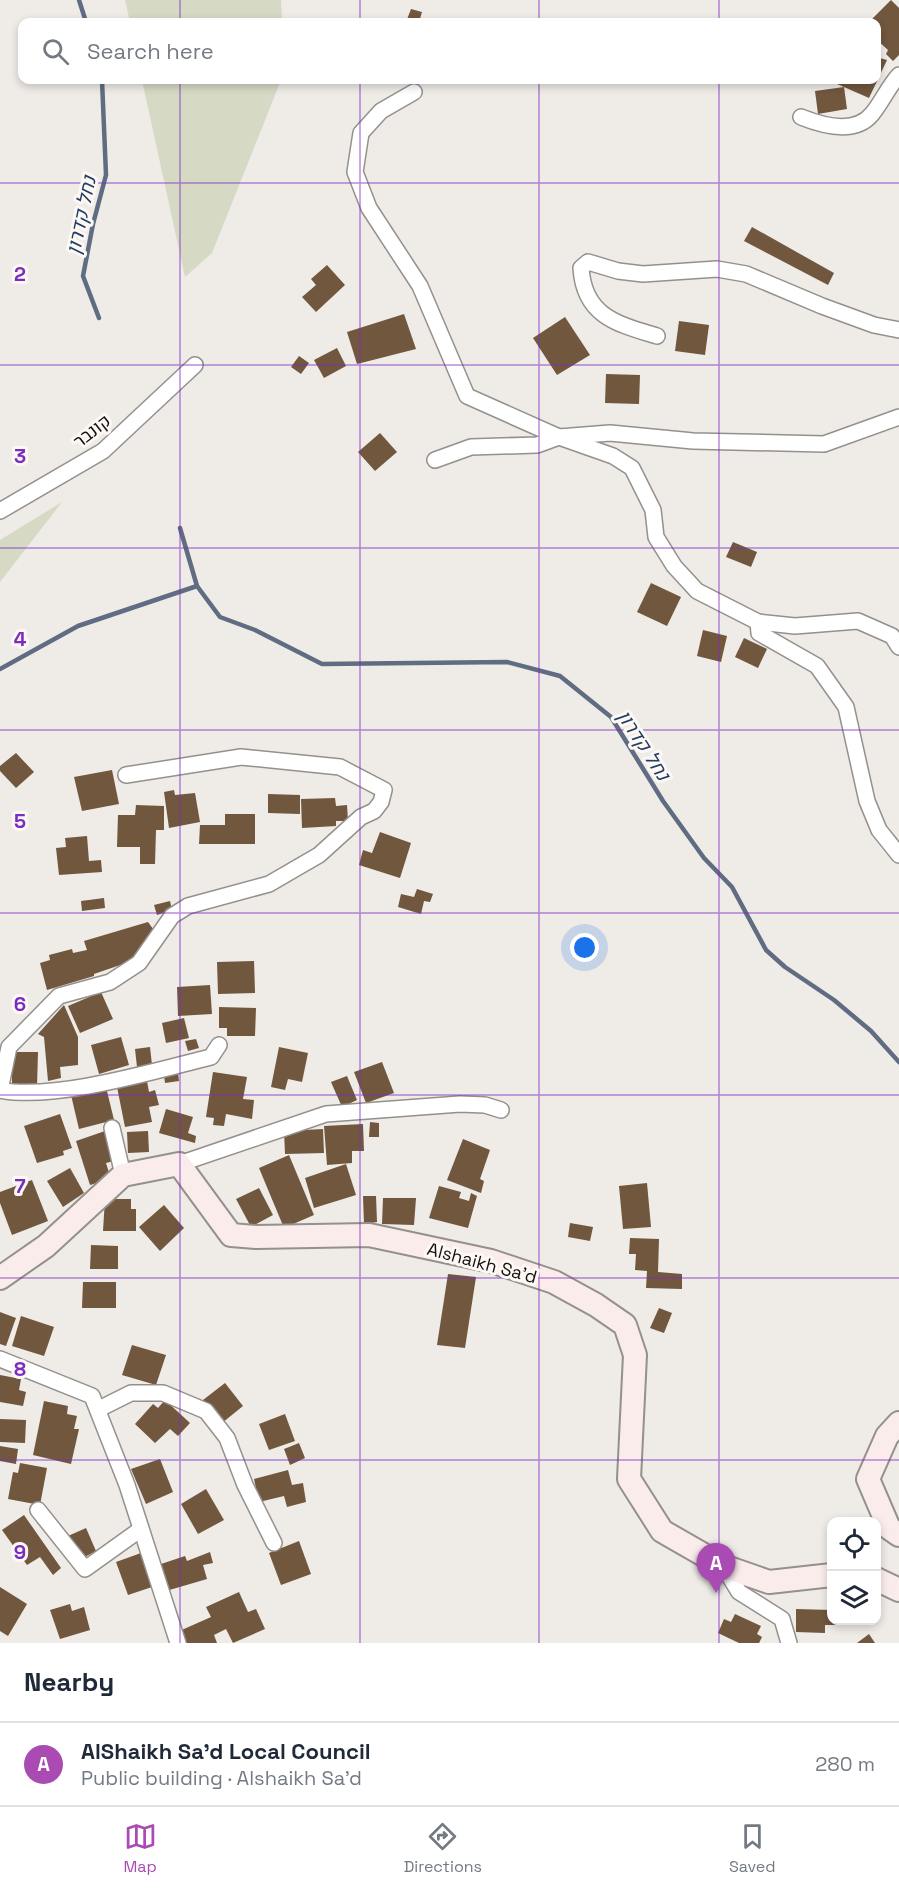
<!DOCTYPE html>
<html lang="en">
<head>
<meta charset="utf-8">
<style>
	body { margin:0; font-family:"Space Grotesk",Heebo,sans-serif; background:#f6f6f7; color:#1f2937 }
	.controls { position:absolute; right:18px; bottom:18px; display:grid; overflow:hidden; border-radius:12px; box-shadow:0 3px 9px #0003 }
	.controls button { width:54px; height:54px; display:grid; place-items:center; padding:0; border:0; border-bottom:2px solid #e0e1e3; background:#fff; color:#1f2937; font:30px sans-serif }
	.you { position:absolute; left:585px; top:948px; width:21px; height:21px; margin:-15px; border:4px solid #fff; border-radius:50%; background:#1a73e8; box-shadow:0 0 0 9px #1a73e833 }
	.badge { display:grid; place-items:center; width:39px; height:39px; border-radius:50%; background:#aa4bb4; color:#fff; font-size:20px; font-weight:700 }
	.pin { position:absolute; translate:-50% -50px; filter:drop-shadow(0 2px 3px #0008) }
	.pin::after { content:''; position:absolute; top:32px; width:21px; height:18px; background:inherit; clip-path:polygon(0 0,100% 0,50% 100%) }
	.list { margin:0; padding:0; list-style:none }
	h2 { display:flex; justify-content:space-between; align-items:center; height:78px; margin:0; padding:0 24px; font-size:26px }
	h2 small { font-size:20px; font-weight:400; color:#747a83 }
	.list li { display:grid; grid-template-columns:39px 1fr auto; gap:18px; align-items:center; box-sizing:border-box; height:84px; padding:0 24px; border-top:2px solid #e0e1e3 }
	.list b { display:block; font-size:22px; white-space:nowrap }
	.list p { margin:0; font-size:20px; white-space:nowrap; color:#747a83 }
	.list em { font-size:20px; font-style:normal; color:#747a83 }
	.icon { flex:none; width:33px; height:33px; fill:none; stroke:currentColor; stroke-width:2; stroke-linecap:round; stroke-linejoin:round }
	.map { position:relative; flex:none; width:899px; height:1643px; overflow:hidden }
	.search { position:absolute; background:#fff; box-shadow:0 3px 9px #0003; left:18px; right:18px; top:18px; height:66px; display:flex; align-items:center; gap:15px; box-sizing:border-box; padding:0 21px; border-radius:12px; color:#747a83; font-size:22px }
	.sheet { height:162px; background:#fff }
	nav { display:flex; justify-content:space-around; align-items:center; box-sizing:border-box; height:84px; border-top:2px solid #e0e1e3; background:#fff; font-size:16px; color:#747a83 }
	nav a { display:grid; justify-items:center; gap:3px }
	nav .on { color:#aa4bb4 }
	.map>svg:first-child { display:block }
</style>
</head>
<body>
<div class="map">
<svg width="899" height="1643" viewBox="0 0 899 1643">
	<rect width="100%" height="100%" fill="#efebe7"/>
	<g fill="#d6d9c3">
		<path d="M 125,0 L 281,0 L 282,22 L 130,22 Z"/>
		<path d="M 142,80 L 281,80 L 212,253 L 185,277 Z"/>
		<path d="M 62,502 L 0,582 L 0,540 Z"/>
	</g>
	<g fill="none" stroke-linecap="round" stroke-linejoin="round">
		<g stroke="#5f6c81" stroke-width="4.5">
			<path d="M 79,0 L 86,22"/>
			<path d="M 99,318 L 83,276 L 93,224 L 106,175 L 102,80"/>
			<path d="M 180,528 L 197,586 L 220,617 L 255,630 L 322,664 L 507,662 L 560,676 L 611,717 L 663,801 L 704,858 L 732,887 L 766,950 L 785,967 L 834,1000 L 871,1031 L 899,1062"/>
			<path d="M 0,669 L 78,626 L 197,586"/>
		</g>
	</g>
	<g fill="#70573e">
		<path d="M 891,0 L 899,8 L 899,55 L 893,61 L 886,54 L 888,50 L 876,39 L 876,22 L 869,22 Z"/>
		<path d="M 411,9 L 422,12 L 419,22 L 406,22 Z"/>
		<path d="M 876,57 L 887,60 L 869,98 L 828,80 L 876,80 Z"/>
		<path d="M 844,87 L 847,109 L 818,114 L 815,91 Z"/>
		<path d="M 752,227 L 834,273 L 828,285 L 744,241 Z"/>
		<path d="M 327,265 L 345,285 L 316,312 L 302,297 L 316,285 L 311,279 Z"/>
		<path d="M 404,314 L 416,349 L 357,364 L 347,332 Z"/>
		<path d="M 565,317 L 590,355 L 557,375 L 533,338 Z"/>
		<path d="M 679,321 L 709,325 L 705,355 L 675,351 Z"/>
		<path d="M 337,348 L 346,366 L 324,378 L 314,360 Z"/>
		<path d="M 299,356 L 309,363 L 301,374 L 291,367 Z"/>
		<path d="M 606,374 L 640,375 L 639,404 L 605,403 Z"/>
		<path d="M 380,433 L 397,452 L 375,471 L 358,452 Z"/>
		<path d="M 733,542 L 757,552 L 751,567 L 726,557 Z"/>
		<path d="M 651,583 L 681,597 L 667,626 L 637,612 Z"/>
		<path d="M 703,630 L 727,636 L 721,662 L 697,656 Z"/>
		<path d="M 744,638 L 767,649 L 758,668 L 735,657 Z"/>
		<path d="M 16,753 L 34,772 L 16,788 L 0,771 L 0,766 Z"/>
		<path d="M 112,770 L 119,804 L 82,811 L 74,777 Z"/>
		<path d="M 174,790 L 175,795 L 195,793 L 200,822 L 169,828 L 164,792 Z"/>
		<path d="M 268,794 L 300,795 L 300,814 L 268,813 Z"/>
		<path d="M 335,798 L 336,806 L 347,805 L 348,821 L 336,821 L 336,826 L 302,828 L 301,799 Z"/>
		<path d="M 136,805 L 164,806 L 164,830 L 156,830 L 155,864 L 140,864 L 140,847 L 117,847 L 118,815 L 135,815 Z"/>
		<path d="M 225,814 L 255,814 L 255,844 L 199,844 L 200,825 L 225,825 Z"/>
		<path d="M 380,832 L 411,843 L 400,878 L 359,865 L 363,850 L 372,853 Z"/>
		<path d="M 87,836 L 89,861 L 101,860 L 102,872 L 59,875 L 56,848 L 66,847 L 65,838 Z"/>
		<path d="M 417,889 L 433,894 L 430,902 L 424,901 L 421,914 L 398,907 L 401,894 L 414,897 Z"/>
		<path d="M 104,898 L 105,908 L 82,911 L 81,901 Z"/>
		<path d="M 170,901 L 172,910 L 157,915 L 154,905 Z"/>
		<path d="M 148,922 L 156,933 L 129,962 L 94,974 L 94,976 L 47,990 L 40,963 L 50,960 L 49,955 L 72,949 L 73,953 L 87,950 L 84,941 Z"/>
		<path d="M 254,961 L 255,993 L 218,994 L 217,962 Z"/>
		<path d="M 210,985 L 212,1014 L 178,1016 L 177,987 Z"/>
		<path d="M 101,992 L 113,1019 L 80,1033 L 68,1006 Z"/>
		<path d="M 64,1005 L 78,1037 L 78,1065 L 60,1067 L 61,1078 L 48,1081 L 44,1037 L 38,1034 Z"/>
		<path d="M 219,1007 L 256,1008 L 255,1036 L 227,1036 L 227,1028 L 219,1028 Z"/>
		<path d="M 184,1018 L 189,1038 L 166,1043 L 162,1023 Z"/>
		<path d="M 121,1037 L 129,1065 L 99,1074 L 91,1045 Z"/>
		<path d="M 196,1039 L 199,1048 L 188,1051 L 185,1041 Z"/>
		<path d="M 150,1047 L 152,1065 L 137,1067 L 135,1049 Z"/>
		<path d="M 279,1047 L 308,1053 L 302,1082 L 288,1079 L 285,1090 L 271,1087 Z"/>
		<path d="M 12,1052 L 38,1052 L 37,1087 L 12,1087 Z"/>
		<path d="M 382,1062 L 394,1093 L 366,1103 L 354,1072 Z"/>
		<path d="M 178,1072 L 179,1081 L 165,1083 L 164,1075 Z"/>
		<path d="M 213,1072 L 247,1077 L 243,1099 L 254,1100 L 252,1119 L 226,1114 L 224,1126 L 213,1125 L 214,1118 L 206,1117 Z"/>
		<path d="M 347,1076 L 357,1100 L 342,1107 L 331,1082 Z"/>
		<path d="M 147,1081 L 149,1092 L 155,1090 L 159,1105 L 149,1107 L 152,1122 L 125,1127 L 117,1087 Z"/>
		<path d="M 106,1087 L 114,1120 L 79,1129 L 71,1095 Z"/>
		<path d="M 166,1109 L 193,1117 L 188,1133 L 196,1136 L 195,1143 L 159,1133 Z"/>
		<path d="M 60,1114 L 72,1148 L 63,1151 L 64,1155 L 37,1163 L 24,1126 Z"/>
		<path d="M 370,1122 L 379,1123 L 379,1137 L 369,1137 Z"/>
		<path d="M 363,1124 L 364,1151 L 352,1151 L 352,1163 L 327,1165 L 324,1126 Z"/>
		<path d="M 323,1129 L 324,1153 L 285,1154 L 284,1131 Z"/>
		<path d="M 105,1131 L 114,1161 L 106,1163 L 111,1179 L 90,1185 L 76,1141 Z"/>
		<path d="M 148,1131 L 149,1152 L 128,1153 L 127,1132 Z"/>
		<path d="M 463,1139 L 490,1150 L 480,1179 L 484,1181 L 481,1193 L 447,1180 Z"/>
		<path d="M 289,1155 L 314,1215 L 284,1228 L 259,1168 Z"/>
		<path d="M 346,1164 L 356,1195 L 314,1208 L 305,1178 Z"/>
		<path d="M 70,1168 L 84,1193 L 63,1207 L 47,1181 Z"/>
		<path d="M 32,1180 L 48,1221 L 12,1235 L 0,1203 L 0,1192 Z"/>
		<path d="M 647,1183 L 651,1227 L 623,1229 L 619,1186 Z"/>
		<path d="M 439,1186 L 461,1192 L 459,1198 L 469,1201 L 471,1193 L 477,1196 L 468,1228 L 429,1218 Z"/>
		<path d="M 259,1188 L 273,1215 L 251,1227 L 236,1199 Z"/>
		<path d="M 363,1196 L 376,1196 L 377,1222 L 364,1224 Z"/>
		<path d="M 383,1198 L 416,1198 L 414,1225 L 382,1224 Z"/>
		<path d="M 105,1199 L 131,1199 L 131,1209 L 136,1209 L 136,1231 L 103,1231 Z"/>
		<path d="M 164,1205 L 184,1228 L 160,1251 L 139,1227 Z"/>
		<path d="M 570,1223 L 593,1227 L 590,1241 L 568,1237 Z"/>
		<path d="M 630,1238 L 659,1239 L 658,1272 L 682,1274 L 682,1289 L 646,1288 L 647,1271 L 635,1270 L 636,1254 L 629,1254 Z"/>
		<path d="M 91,1245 L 118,1246 L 118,1269 L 90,1269 Z"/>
		<path d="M 448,1274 L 476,1277 L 465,1348 L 437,1345 Z"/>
		<path d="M 83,1282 L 116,1282 L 116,1308 L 82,1308 Z"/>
		<path d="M 659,1308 L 672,1313 L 664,1333 L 650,1328 Z"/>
		<path d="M 0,1312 L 16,1318 L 6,1346 L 0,1344 Z"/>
		<path d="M 21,1316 L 54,1327 L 44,1356 L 12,1346 Z"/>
		<path d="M 132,1345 L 166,1355 L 156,1385 L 122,1375 Z"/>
		<path d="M 0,1375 L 21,1379 L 19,1390 L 26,1392 L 23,1406 L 0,1402 Z"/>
		<path d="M 225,1383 L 243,1406 L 222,1423 L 203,1400 Z"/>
		<path d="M 165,1400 L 190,1423 L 178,1436 L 170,1429 L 155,1443 L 135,1424 L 153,1404 L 158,1408 Z"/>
		<path d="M 44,1401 L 68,1406 L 67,1414 L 77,1416 L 74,1429 L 79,1429 L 71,1464 L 33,1455 Z"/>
		<path d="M 285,1414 L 295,1441 L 269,1450 L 259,1424 Z"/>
		<path d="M 0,1419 L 26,1420 L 25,1443 L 0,1442 Z"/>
		<path d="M 299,1443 L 305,1458 L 290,1465 L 284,1449 Z"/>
		<path d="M 0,1446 L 18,1449 L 16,1464 L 0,1461 Z"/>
		<path d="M 160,1459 L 173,1492 L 146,1504 L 131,1469 Z"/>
		<path d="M 20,1463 L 47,1468 L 40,1505 L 8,1499 L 13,1472 L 18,1473 Z"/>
		<path d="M 288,1470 L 292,1485 L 303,1483 L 306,1502 L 287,1507 L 284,1496 L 259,1502 L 254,1479 Z"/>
		<path d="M 206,1489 L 224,1520 L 198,1534 L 181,1504 Z"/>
		<path d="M 24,1515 L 61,1568 L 53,1575 L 40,1557 L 27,1565 L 2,1530 Z"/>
		<path d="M 86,1528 L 96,1551 L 79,1560 L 68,1536 Z"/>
		<path d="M 299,1541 L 311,1574 L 281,1585 L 269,1553 Z"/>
		<path d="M 210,1552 L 213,1563 L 203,1565 L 207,1579 L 166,1591 L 158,1565 L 185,1556 L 187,1561 Z"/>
		<path d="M 141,1553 L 152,1587 L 128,1595 L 116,1562 Z"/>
		<path d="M 0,1587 L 27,1604 L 8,1636 L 0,1631 Z"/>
		<path d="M 239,1592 L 248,1612 L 256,1609 L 265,1629 L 233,1643 L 226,1629 L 214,1635 L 217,1643 L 179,1643 L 175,1633 L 211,1617 L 206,1607 Z"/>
		<path d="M 70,1604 L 72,1611 L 84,1607 L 90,1630 L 60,1639 L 50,1610 Z"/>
		<path d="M 796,1609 L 832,1610 L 832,1620 L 846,1620 L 846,1625 L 825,1625 L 825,1633 L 796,1632 Z"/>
		<path d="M 735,1614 L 761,1626 L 757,1634 L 762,1637 L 759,1643 L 739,1643 L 718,1633 L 724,1619 L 731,1622 Z"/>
		<path d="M 869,1634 L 875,1643 L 857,1643 Z"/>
	</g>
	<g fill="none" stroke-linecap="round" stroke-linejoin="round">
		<g stroke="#94908c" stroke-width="18">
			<g id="street">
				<path d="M 414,92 L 381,111 L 361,133 L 355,172 L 369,208 L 420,286 L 467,396 L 559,437 L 610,433 L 693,441 L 824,444 L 899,417"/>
				<path d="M 801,117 C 821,125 855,135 872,114 C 882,102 888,87 899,75"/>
				<path d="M 657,336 C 617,324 584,316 581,268 L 588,262 L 618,271 L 643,274 L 717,269 L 746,274 L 822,306 L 874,325 L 899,330"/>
				<path d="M 435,460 L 471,447 L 537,445 L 559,437 L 613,456 L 632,468 L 653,510 L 656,537 L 674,566 L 697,591 L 758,622 L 795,626 L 858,621 L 892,636 L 899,647"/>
				<path d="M 0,511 L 103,451 L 195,365"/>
				<path d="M 758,622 L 759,633 L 817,666 L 846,707 L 867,801 L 879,830 L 899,855"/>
				<path d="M 0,1090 L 9,1047 L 59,996 L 110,982 L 139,963 L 172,916 L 188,906 L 269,884 L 319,855 L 361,817 L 374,811 L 381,802 L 384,790 L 340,767 L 241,757 L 126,775"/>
				<path d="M 0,1090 C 55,1101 154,1071 211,1057 L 219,1045"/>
				<path d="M 112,1128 L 123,1175"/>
				<path d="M 179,1164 L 326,1114 L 460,1104 L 485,1105 L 501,1110"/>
				<path d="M 0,1359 L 92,1396 L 127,1485 L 178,1643"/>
				<path d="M 99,1409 L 131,1393 L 163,1393 L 206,1411 L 227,1438 L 245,1485 L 274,1543"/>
				<path d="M 38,1510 L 85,1569 L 141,1529"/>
				<path d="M 723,1566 L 739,1592 L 782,1619 L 789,1643"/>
			</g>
		</g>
		<g stroke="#94908c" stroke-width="26">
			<g id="secondary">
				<path d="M 0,1278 L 46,1246 L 123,1175 L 179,1164 L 231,1235 L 256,1237 L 369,1235 L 491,1261 L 554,1282 L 596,1305 L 625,1325 L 635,1355 L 629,1479 L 662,1531 L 723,1566 L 769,1582 L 832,1575"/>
				<path d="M 899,1423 L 887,1436 L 868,1479 L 889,1528 L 899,1535"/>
				<path d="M 876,1579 L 899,1590"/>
			</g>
		</g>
		<use href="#street" stroke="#fff" stroke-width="15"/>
		<use href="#secondary" stroke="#fbecec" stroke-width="22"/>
	</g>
	<path fill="none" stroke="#7b2cbf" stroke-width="1.5" stroke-opacity="0.55" d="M 180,0 L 180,22M 360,0 L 360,22M 539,0 L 539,22M 719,0 L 719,22M 180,80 L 180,1643M 360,80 L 360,1643M 539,80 L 539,1643M 719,80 L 719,1643M 0,183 L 899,183M 0,365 L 899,365M 0,548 L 899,548M 0,730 L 899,730M 0,913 L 899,913M 0,1095 L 899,1095M 0,1278 L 899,1278M 0,1460 L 899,1460"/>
	<g text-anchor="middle" stroke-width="6" stroke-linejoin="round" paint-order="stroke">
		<g font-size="18" fill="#131110" stroke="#fdf8f4">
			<text transform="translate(92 431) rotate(-38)" y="6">קונבר</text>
			<text transform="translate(482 1263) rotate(15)" y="6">Alshaikh Sa'd</text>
		</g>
		<g font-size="20" font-style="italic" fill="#223d66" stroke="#fdf8f4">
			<text transform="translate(81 215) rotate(-78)" y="7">נחל קדרון</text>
			<text transform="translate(644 745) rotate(57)" y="7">נחל קדרון</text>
		</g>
	</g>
	<g font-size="20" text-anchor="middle" font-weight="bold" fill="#7b2cbf" stroke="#fdf8f4" stroke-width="6" stroke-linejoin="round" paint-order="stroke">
		<text x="20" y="281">2</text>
		<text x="20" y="463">3</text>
		<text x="20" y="646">4</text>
		<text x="20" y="828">5</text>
		<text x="20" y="1011">6</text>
		<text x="20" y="1193">7</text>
		<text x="20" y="1376">8</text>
		<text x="20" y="1559">9</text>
	</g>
</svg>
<div class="controls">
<button><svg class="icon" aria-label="locate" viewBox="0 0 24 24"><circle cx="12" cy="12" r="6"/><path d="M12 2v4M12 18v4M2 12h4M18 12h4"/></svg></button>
<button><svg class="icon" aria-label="layers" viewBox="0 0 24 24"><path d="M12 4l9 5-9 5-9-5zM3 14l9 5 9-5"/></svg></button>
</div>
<div class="you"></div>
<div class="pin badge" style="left:716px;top:1593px">A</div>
<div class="search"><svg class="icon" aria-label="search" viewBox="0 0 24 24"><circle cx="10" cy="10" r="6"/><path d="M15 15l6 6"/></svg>Search here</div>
</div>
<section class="sheet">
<h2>Nearby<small></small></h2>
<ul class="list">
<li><span class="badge">A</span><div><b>AlShaikh Sa'd Local Council</b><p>Public building · Alshaikh Sa'd</p></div><em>280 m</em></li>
</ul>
</section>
<nav>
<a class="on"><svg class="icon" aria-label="map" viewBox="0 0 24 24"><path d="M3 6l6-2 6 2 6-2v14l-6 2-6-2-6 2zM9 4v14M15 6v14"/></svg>Map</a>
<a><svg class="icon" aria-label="directions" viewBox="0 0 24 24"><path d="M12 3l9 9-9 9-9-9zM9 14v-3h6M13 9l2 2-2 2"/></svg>Directions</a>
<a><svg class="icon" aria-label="saved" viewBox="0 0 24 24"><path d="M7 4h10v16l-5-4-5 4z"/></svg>Saved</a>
</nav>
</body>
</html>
